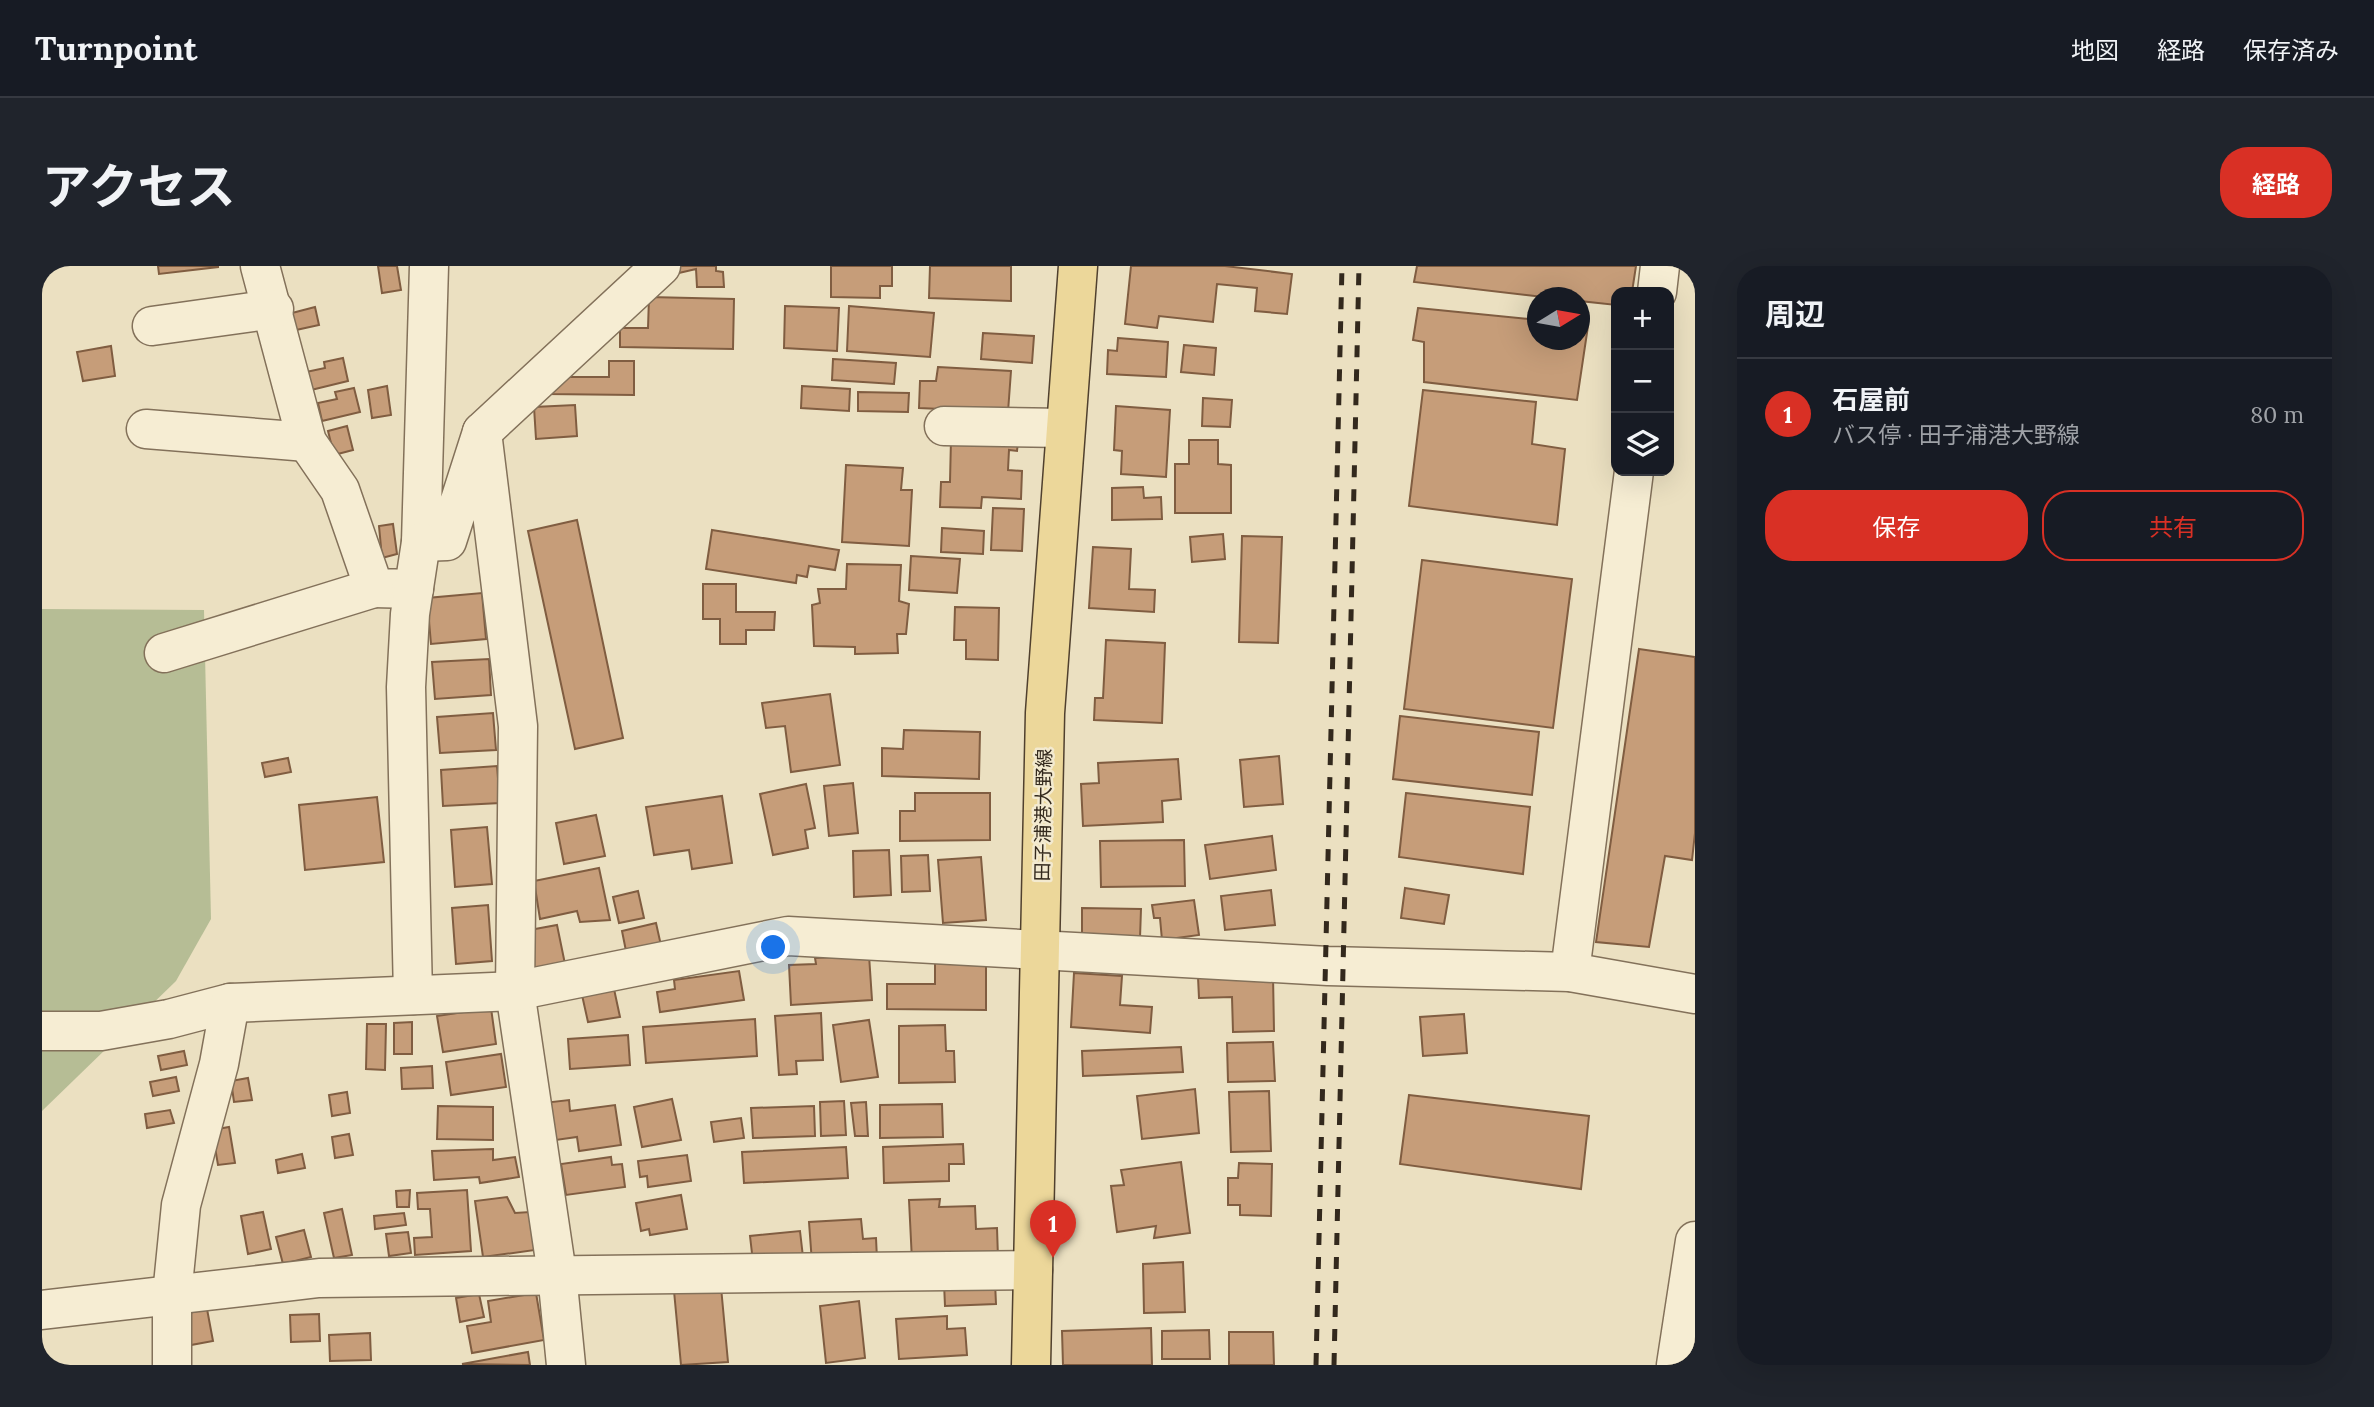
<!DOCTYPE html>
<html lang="ja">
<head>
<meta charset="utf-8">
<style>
	body { margin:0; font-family:Lora,"Noto Sans JP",serif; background:#20242c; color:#f1f3f6 }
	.controls { position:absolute; right:21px; top:21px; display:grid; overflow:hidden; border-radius:14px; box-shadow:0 7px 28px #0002 }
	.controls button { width:63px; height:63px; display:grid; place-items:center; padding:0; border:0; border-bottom:2px solid #363941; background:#171b24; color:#f1f3f6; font:35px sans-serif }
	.compass { position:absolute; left:1485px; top:21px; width:63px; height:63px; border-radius:50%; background:#171b24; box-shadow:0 7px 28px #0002; rotate:79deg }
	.you { position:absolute; left:732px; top:682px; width:24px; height:24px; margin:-18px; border:5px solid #fff; border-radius:50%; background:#1a73e8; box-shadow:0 0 0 10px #1a73e833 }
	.badge { display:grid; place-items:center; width:46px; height:46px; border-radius:50%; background:#d93025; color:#fff; font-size:23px; font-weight:700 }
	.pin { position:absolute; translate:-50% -58px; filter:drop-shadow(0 2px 4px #0008) }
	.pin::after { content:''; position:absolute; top:37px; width:24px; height:21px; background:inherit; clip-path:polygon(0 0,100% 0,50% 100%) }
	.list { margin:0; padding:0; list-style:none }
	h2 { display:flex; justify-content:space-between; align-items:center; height:91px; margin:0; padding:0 28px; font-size:30px }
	h2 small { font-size:23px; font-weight:400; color:#9ea1a6 }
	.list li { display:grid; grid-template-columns:46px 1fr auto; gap:21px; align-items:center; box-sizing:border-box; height:112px; padding:0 28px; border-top:2px solid #363941 }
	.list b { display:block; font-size:26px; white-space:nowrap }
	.list p { margin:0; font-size:23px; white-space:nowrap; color:#9ea1a6 }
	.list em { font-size:23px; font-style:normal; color:#9ea1a6 }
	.actions { display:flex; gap:14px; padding:21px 28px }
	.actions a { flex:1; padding:16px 0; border:2px solid #d93025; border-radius:28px; text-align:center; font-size:24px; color:#d93025 }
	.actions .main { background:#d93025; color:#fff }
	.icon { flex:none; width:38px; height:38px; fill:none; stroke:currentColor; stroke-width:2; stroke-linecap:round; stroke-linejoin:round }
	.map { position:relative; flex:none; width:1653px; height:1099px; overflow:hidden; border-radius:28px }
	header { display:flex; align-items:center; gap:42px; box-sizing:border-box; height:98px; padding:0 35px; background:#171b24; border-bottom:2px solid #363941 }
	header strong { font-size:33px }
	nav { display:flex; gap:38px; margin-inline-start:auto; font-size:24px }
	.intro { display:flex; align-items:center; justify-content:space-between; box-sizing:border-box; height:168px; padding:0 42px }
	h1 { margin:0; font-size:49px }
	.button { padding:18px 32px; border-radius:28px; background:#d93025; color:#fff; font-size:24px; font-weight:700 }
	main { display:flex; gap:42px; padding:0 42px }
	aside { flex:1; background:#171b24; border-radius:28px; box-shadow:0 7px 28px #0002 }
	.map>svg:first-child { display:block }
</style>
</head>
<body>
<header>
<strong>Turnpoint</strong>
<nav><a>地図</a><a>経路</a><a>保存済み</a></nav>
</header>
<div class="intro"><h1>アクセス</h1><a class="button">経路</a></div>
<main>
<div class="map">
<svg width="1653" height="1099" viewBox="0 0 1653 1099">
	<rect width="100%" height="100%" fill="#ebe0c1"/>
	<path fill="#b6bd95" d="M 0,343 L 162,344 L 169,653 L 134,715 L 0,845 Z"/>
	<g fill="#c69d79" stroke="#805d41" stroke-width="2">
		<path d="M 116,0 L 176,0 L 176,1 L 117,8 Z"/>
		<path d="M 336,0 L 355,0 L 359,24 L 340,27 Z"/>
		<path d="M 637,0 L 674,0 L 674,5 L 681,6 L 682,21 L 655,21 L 654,3 L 637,7 Z"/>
		<path d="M 789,0 L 850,0 L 850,20 L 838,20 L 838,32 L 789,31 Z"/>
		<path d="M 888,0 L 969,0 L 969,35 L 887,32 Z"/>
		<path d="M 1089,0 L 1183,0 L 1250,8 L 1245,48 L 1213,45 L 1215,22 L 1175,18 L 1171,56 L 1117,50 L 1115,62 L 1083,58 Z"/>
		<path d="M 1375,0 L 1594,0 L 1590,26 L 1574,26 L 1574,39 L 1538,35 L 1538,32 L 1510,32 L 1372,16 Z"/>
		<path d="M 607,31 L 692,33 L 691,83 L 578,81 L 578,62 L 606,62 Z"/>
		<path d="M 743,40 L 797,42 L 795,85 L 742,82 Z"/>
		<path d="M 807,40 L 892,47 L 888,91 L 805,85 Z"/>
		<path d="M 273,41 L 277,59 L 254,64 L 250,47 Z"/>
		<path d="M 1376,42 L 1496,54 L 1496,74 L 1538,74 L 1538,59 L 1546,60 L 1535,134 L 1382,116 L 1382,76 L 1371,74 Z"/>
		<path d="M 941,67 L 992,70 L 990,97 L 939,93 Z"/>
		<path d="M 1076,72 L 1126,76 L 1124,111 L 1065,108 L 1066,84 L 1075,85 Z"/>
		<path d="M 1142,79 L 1174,82 L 1172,109 L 1139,106 Z"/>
		<path d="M 69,80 L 73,110 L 41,115 L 35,86 Z"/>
		<path d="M 301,92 L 306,115 L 269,124 L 264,106 L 283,102 L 282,96 Z"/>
		<path d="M 791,93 L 854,97 L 852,118 L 790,114 Z"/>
		<path d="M 567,95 L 592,95 L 592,129 L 505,128 L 518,111 L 567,111 Z"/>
		<path d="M 896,101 L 969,105 L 966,146 L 877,142 L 878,115 L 894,115 Z"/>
		<path d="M 345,120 L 349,149 L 330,152 L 326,124 Z"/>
		<path d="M 760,120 L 808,123 L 807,145 L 759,142 Z"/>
		<path d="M 312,122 L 318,146 L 280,155 L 276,137 L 295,133 L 293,126 Z"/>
		<path d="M 1381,124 L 1494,136 L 1490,178 L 1523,183 L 1515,259 L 1367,240 Z"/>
		<path d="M 816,126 L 867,127 L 866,146 L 816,145 Z"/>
		<path d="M 1161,132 L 1190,134 L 1188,161 L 1160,160 Z"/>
		<path d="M 533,139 L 535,170 L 494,173 L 492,141 Z"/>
		<path d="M 1074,140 L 1128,144 L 1124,211 L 1079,208 L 1080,185 L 1072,184 Z"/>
		<path d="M 305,160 L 311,184 L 292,189 L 286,165 Z"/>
		<path d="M 909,173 L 976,176 L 975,185 L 967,184 L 966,204 L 980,205 L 979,233 L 940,231 L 939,242 L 898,241 L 899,216 L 908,216 Z"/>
		<path d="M 1147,174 L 1176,174 L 1176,198 L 1189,199 L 1189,247 L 1133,247 L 1133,198 L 1147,198 Z"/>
		<path d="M 804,199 L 861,202 L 859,224 L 870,224 L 867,280 L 800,276 Z"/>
		<path d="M 1101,221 L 1102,232 L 1119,231 L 1120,253 L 1070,254 L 1070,222 Z"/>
		<path d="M 951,242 L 982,243 L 980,285 L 949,284 Z"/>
		<path d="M 535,254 L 581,472 L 533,483 L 486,265 Z"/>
		<path d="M 351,258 L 355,288 L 340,292 L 337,260 Z"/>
		<path d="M 900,262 L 942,265 L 941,288 L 899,286 Z"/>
		<path d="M 670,264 L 797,284 L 793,304 L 767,300 L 765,311 L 755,309 L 754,317 L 664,303 Z"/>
		<path d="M 1181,268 L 1183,293 L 1150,296 L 1148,271 Z"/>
		<path d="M 1200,270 L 1240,271 L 1236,377 L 1197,376 Z"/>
		<path d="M 1051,281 L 1089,283 L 1087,323 L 1113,324 L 1112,346 L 1047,342 Z"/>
		<path d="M 869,290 L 918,293 L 915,327 L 867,324 Z"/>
		<path d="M 1380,294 L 1530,313 L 1511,462 L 1362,443 Z"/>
		<path d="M 805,298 L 859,299 L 857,335 L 867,338 L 864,368 L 855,368 L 856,387 L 813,388 L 813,381 L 772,380 L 770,339 L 778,337 L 776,323 L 804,323 Z"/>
		<path d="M 661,318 L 694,318 L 694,346 L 733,346 L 732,364 L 704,364 L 704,378 L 678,378 L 678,353 L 661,353 Z"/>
		<path d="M 440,327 L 444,373 L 389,378 L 385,332 Z"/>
		<path d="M 913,341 L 957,342 L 956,394 L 924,393 L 924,374 L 912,374 Z"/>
		<path d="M 1064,374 L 1123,377 L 1120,457 L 1052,454 L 1053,432 L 1061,432 Z"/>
		<path d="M 1597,383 L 1653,391 L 1653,567 L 1650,594 L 1623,590 L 1607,681 L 1554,676 Z"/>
		<path d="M 447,393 L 449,429 L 393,433 L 390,396 Z"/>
		<path d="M 788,428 L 798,499 L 749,506 L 743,460 L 724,462 L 720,437 Z"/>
		<path d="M 451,447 L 454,484 L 398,487 L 395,451 Z"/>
		<path d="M 1358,450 L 1497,466 L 1490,529 L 1351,513 Z"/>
		<path d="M 862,464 L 938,466 L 937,513 L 840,510 L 840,482 L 861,483 Z"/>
		<path d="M 1237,490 L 1241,538 L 1202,541 L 1198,494 Z"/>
		<path d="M 246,492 L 249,506 L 223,511 L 220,497 Z"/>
		<path d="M 1136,493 L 1139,533 L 1120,535 L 1121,556 L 1041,560 L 1039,518 L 1057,517 L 1056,497 Z"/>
		<path d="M 455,500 L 458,537 L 401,540 L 399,504 Z"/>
		<path d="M 811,517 L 816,567 L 787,570 L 782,520 Z"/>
		<path d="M 764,518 L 773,562 L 763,564 L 766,582 L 731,589 L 718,528 Z"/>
		<path d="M 873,527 L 948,527 L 948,574 L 858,575 L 858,545 L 873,545 Z"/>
		<path d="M 1364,527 L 1488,541 L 1481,608 L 1357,591 Z"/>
		<path d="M 680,530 L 690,597 L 650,603 L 647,584 L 612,589 L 604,541 Z"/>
		<path d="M 335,531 L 342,596 L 263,604 L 257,539 Z"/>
		<path d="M 554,549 L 563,590 L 522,598 L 514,557 Z"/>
		<path d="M 445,561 L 450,618 L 413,621 L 409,564 Z"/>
		<path d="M 1230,570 L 1234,604 L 1168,613 L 1163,579 Z"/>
		<path d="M 1142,574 L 1143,620 L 1059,621 L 1058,575 Z"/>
		<path d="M 847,584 L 849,629 L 812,631 L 811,585 Z"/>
		<path d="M 886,589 L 888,625 L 860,626 L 859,590 Z"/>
		<path d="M 939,591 L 944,654 L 901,657 L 896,594 Z"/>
		<path d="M 557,602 L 568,654 L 538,656 L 535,645 L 498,653 L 492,615 Z"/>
		<path d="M 1363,622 L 1407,629 L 1402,658 L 1359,652 Z"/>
		<path d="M 1229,624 L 1233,659 L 1183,664 L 1179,630 Z"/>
		<path d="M 596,625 L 602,652 L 577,657 L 571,631 Z"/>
		<path d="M 1152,634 L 1157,669 L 1120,674 L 1118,652 L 1112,652 L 1110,639 Z"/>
		<path d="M 446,639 L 450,695 L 414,698 L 410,642 Z"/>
		<path d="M 1040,642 L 1099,643 L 1098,672 L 1040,671 Z"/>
		<path d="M 614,657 L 620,684 L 585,690 L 580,665 Z"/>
		<path d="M 515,659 L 523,698 L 491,705 L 482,665 Z"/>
		<path d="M 827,689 L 830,734 L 749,739 L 747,699 L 774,698 L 773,692 Z"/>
		<path d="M 893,694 L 944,694 L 944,744 L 845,743 L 845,718 L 893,718 Z"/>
		<path d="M 697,705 L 702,734 L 618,746 L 615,726 L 633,723 L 632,714 Z"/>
		<path d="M 1032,707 L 1080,710 L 1078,739 L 1110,741 L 1108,767 L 1029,761 Z"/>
		<path d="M 1231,709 L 1232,765 L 1191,766 L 1190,731 L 1157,732 L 1156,711 Z"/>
		<path d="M 572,723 L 578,751 L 546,756 L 540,729 Z"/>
		<path d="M 449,742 L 454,778 L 401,786 L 395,750 Z"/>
		<path d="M 779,747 L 781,794 L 754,795 L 755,808 L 737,809 L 733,750 Z"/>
		<path d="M 1422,748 L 1425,787 L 1381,790 L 1378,751 Z"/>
		<path d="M 713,753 L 715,790 L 604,797 L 601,761 Z"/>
		<path d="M 827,754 L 836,811 L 799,816 L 791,759 Z"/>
		<path d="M 370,756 L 370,788 L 352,788 L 352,757 Z"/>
		<path d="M 325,758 L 344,758 L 343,804 L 324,803 Z"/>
		<path d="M 903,759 L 904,785 L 912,785 L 913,816 L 857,817 L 857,760 Z"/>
		<path d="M 586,769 L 588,799 L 528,803 L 526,773 Z"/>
		<path d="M 1231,776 L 1233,815 L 1186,816 L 1185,777 Z"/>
		<path d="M 1139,781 L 1141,806 L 1041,810 L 1040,785 Z"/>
		<path d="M 142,785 L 145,799 L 119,804 L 116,790 Z"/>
		<path d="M 459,788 L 464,821 L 409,829 L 404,796 Z"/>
		<path d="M 390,800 L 391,822 L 360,823 L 359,802 Z"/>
		<path d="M 134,811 L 137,825 L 111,830 L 108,816 Z"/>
		<path d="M 206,812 L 210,834 L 192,836 L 189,815 Z"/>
		<path d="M 1153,823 L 1157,867 L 1100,873 L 1095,830 Z"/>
		<path d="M 1227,825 L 1229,885 L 1189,886 L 1187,826 Z"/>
		<path d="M 305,826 L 308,847 L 290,850 L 287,829 Z"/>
		<path d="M 1367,829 L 1547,850 L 1539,923 L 1358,898 Z"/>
		<path d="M 630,833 L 639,874 L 600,881 L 592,841 Z"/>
		<path d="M 527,834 L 528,845 L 573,839 L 579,879 L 537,885 L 535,871 L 514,874 L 501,837 Z"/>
		<path d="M 802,835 L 804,869 L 779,870 L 778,836 Z"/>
		<path d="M 824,836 L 826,870 L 813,870 L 809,837 Z"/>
		<path d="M 900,838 L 901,871 L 838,872 L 838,839 Z"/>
		<path d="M 396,840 L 451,841 L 451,874 L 395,873 Z"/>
		<path d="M 772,840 L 773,870 L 711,872 L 709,842 Z"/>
		<path d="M 128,844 L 132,857 L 105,862 L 103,848 Z"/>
		<path d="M 699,852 L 702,872 L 672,876 L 669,856 Z"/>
		<path d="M 187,861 L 193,897 L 176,899 L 170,864 Z"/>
		<path d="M 307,868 L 311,889 L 293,892 L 290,871 Z"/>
		<path d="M 921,878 L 922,898 L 907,898 L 907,915 L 842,917 L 841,881 Z"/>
		<path d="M 804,881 L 806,912 L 702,917 L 700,886 Z"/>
		<path d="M 451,883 L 451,894 L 473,891 L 477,911 L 438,917 L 437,911 L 392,914 L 390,885 Z"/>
		<path d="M 260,888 L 263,902 L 236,907 L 234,894 Z"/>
		<path d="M 645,889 L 649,915 L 606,921 L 605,910 L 598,911 L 596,895 Z"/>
		<path d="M 569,891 L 570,899 L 580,898 L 583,921 L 524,929 L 519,898 Z"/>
		<path d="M 1139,896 L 1148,967 L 1112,972 L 1114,960 L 1075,966 L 1069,920 L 1082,919 L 1079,904 Z"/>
		<path d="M 1197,897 L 1230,898 L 1229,950 L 1198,949 L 1198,939 L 1186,939 L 1186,912 L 1196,912 Z"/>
		<path d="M 368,924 L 367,941 L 355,941 L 354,925 Z"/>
		<path d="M 425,924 L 429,985 L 373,989 L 372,972 L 390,971 L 388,943 L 376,943 L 375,927 Z"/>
		<path d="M 639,929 L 645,963 L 608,969 L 607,963 L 599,965 L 594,937 Z"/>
		<path d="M 465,931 L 473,947 L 488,946 L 493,984 L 441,991 L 433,935 Z"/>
		<path d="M 898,933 L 897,941 L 933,940 L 934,963 L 955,962 L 956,992 L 870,995 L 867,934 Z"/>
		<path d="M 300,943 L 310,989 L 292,992 L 282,947 Z"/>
		<path d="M 221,946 L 229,983 L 206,988 L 199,950 Z"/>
		<path d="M 362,947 L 364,959 L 333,963 L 332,950 Z"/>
		<path d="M 819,953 L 821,973 L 834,972 L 835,993 L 770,997 L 767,956 Z"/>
		<path d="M 262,964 L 269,991 L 241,998 L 234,971 Z"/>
		<path d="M 758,965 L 761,991 L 711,996 L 708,970 Z"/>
		<path d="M 366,966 L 369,987 L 347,990 L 344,968 Z"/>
		<path d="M 1141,996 L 1143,1046 L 1102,1047 L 1101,998 Z"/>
		<path d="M 953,1016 L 954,1038 L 903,1040 L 902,1017 Z"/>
		<path d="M 679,1021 L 686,1096 L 639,1099 L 632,1025 Z"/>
		<path d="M 494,1027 L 502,1074 L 430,1087 L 425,1060 L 449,1056 L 446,1035 Z"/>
		<path d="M 437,1028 L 442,1051 L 418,1056 L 414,1032 Z"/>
		<path d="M 817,1035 L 823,1092 L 784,1097 L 778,1040 Z"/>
		<path d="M 165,1043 L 171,1075 L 149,1079 L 142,1048 Z"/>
		<path d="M 277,1048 L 278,1075 L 249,1076 L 248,1049 Z"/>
		<path d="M 905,1050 L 905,1063 L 923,1062 L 925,1089 L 857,1093 L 854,1053 Z"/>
		<path d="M 1109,1062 L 1110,1099 L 1021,1099 L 1020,1065 Z"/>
		<path d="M 1167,1064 L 1168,1093 L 1120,1093 L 1120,1065 Z"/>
		<path d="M 1187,1066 L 1231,1066 L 1232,1099 L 1187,1099 Z"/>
		<path d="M 328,1067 L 329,1094 L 288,1095 L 287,1069 Z"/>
		<path d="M 486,1086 L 488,1099 L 420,1098 Z"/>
	</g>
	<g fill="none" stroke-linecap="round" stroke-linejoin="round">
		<g stroke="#83715a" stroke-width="41">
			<g id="minor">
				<path d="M 218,0 L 265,176 L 298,224 L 332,322 L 372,323"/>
				<path d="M 387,0 L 379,276 L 405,275 L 440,166 L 476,460 L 473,725 L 515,1008 L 524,1099"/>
				<path d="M 1615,26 L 1618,0"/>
				<path d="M 110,60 L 232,43"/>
				<path d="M 902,160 L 1023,162"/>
				<path d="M 104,163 L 265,176"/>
				<path d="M 440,166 L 619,0"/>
				<path d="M 122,387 L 332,322"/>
				<path d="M 1528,706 L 1592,205"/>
				<path d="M 371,729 L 364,421 L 368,348 L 379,276"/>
				<path d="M 0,765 L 59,765 L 127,753 L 188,737 L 473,725 L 746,670 L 1286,700 L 1528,706 L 1653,728"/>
				<path d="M 0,1044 L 277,1012 L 991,1004"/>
				<path d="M 130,1099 L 130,1029 L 139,939 L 177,798 L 188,737"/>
				<path d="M 1634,1099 L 1653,975"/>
			</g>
		</g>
		<g stroke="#50402e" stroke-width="41">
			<path id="major" d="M 989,1099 L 1003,447 L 1036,0"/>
		</g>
		<use href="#minor" stroke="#f6edd3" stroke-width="38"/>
		<use href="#major" stroke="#ecd79a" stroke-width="38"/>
		<g stroke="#33291d" stroke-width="5" stroke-dasharray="12 12" stroke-linecap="butt">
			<path d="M 1274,1099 L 1300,0"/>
			<path d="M 1292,1099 L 1317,0"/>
		</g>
	</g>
	<g text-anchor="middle" stroke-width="5" stroke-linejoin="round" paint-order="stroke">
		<g font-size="19" fill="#33291d" stroke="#f3ead0">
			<text transform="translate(1001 549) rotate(-89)" y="7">田子浦港大野線</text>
		</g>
	</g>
</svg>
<div class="controls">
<button>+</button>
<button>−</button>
<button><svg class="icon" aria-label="layers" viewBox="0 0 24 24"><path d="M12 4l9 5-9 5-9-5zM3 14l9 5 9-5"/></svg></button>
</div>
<svg class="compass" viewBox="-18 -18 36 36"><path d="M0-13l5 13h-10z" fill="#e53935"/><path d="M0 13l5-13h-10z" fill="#9ea1a6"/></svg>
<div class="you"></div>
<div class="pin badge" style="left:1011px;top:992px">1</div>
</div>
<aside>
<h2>周辺<small></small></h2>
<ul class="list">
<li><span class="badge">1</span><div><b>石屋前</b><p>バス停 · 田子浦港大野線</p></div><em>80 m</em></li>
</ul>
<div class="actions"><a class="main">保存</a><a>共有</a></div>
</aside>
</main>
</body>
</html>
